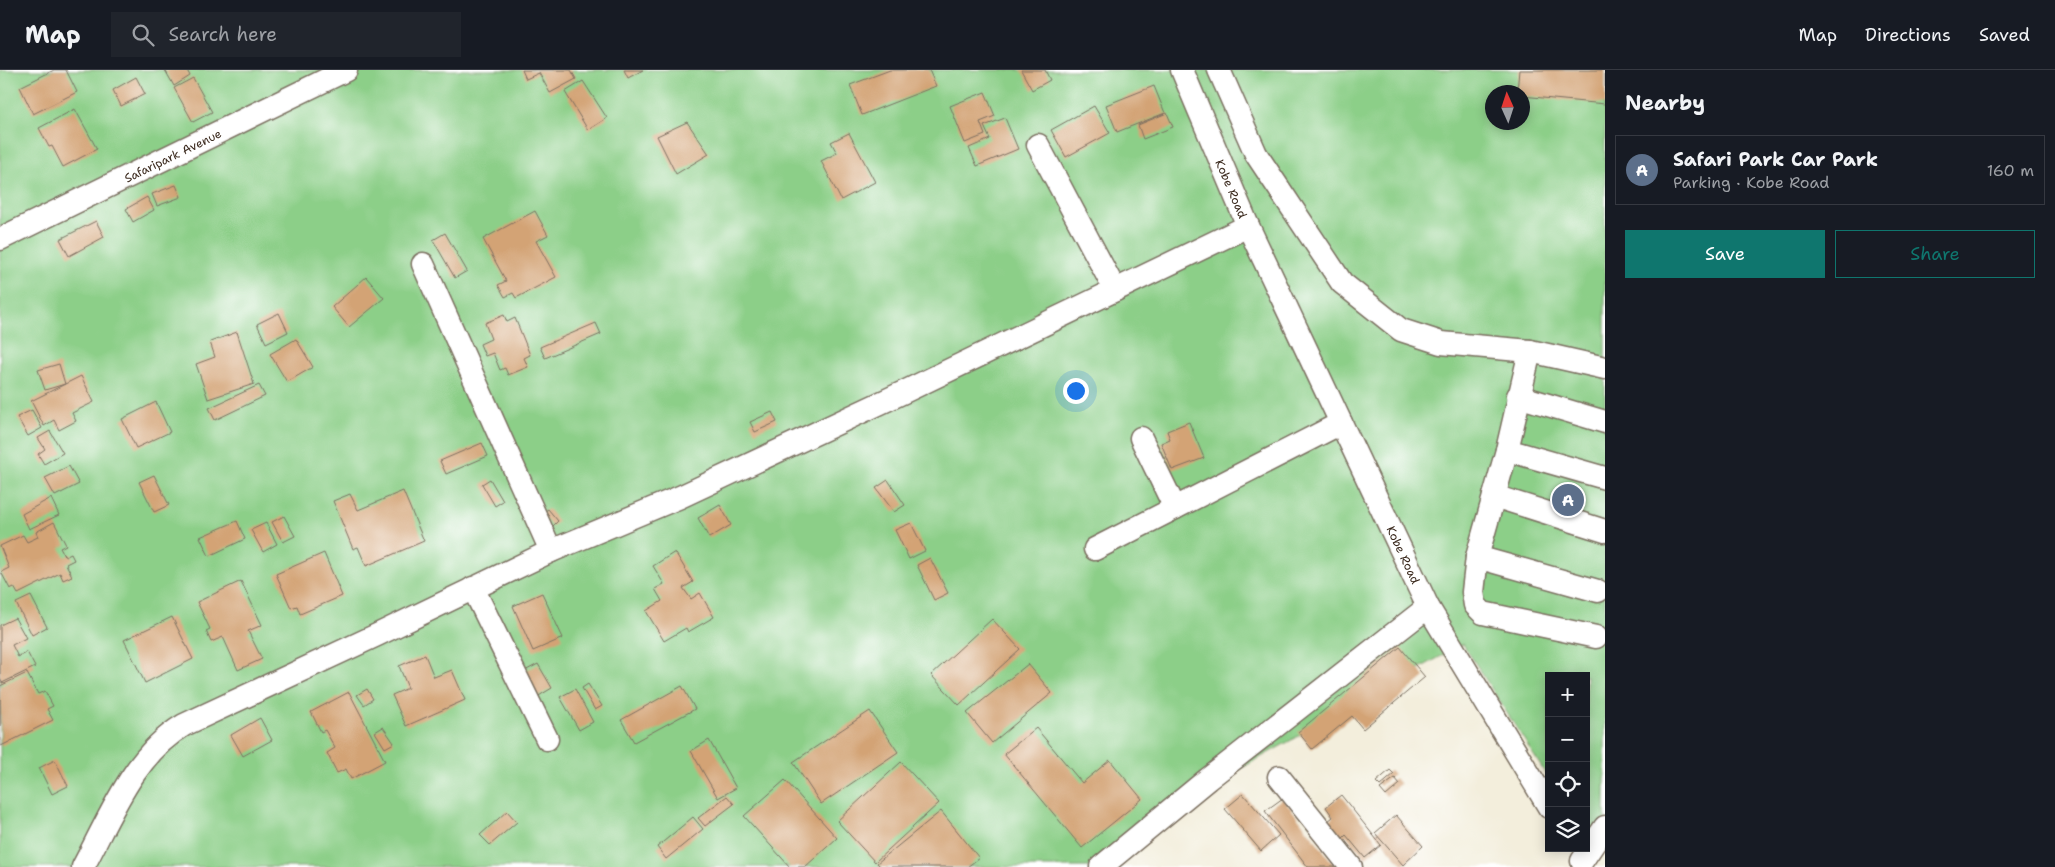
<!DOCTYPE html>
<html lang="en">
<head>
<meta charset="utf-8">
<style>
	body { margin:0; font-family:"Shantell Sans",sans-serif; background:#20242c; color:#f1f3f6 }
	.controls { position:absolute; right:15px; bottom:15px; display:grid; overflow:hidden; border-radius:0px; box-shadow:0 2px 12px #0003 }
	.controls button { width:45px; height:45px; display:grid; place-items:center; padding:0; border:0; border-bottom:1px solid #363941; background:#171b24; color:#f1f3f6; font:25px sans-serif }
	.compass { position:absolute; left:1485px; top:15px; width:45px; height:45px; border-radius:50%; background:#171b24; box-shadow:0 2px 12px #0003; rotate:357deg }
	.you { position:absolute; left:1075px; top:320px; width:18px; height:18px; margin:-12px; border:4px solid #fff; border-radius:50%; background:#1a73e8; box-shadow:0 0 0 8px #1a73e833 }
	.badge { display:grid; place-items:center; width:32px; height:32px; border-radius:50%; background:#0f766e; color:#fff; font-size:16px; font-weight:700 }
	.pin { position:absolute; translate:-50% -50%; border:2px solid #fff; box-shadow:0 1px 5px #0006 }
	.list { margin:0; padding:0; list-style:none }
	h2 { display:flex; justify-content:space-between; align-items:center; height:65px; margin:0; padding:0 20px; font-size:21px }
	h2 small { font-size:16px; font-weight:400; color:#9ea1a6 }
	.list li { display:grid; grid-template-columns:32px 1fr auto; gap:15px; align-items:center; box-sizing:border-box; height:70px; margin:0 10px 10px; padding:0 10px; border:1px solid #363941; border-radius:0px }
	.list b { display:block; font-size:19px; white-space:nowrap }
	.list p { margin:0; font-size:16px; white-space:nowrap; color:#9ea1a6 }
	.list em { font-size:16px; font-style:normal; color:#9ea1a6 }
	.actions { display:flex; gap:10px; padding:15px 20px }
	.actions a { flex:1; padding:11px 0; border:1px solid #0f766e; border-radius:0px; text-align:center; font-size:18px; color:#0f766e }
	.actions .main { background:#0f766e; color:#fff }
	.icon { flex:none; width:28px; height:28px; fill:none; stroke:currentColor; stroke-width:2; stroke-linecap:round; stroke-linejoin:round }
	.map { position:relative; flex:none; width:1605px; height:797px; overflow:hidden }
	header { display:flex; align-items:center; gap:30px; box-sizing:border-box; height:70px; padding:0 25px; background:#171b24; border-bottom:1px solid #363941 }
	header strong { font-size:24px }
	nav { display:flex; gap:28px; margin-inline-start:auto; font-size:18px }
	.search { width:350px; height:45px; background:#20242c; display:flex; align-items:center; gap:12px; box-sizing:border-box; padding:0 18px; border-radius:0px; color:#9ea1a6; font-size:19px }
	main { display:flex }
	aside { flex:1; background:#171b24 }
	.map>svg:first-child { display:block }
</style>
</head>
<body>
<header>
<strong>Map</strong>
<div class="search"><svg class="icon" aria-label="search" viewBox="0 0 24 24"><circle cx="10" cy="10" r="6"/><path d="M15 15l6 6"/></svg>Search here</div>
<nav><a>Map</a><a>Directions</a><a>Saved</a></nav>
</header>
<main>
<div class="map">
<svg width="1605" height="797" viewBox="0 0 1605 797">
	<rect width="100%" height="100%" fill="#fff"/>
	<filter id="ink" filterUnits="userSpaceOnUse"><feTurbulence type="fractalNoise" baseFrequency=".02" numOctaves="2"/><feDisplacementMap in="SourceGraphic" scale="10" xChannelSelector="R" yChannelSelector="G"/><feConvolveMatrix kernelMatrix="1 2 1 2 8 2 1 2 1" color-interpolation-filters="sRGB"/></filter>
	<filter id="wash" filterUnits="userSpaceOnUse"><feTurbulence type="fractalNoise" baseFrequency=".0096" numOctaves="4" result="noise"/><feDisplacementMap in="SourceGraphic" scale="20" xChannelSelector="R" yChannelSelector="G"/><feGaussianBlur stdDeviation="1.12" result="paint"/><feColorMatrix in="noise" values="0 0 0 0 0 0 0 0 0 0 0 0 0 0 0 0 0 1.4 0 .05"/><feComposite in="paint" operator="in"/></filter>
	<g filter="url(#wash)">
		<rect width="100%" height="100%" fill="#f3eedc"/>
		<path fill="#8ccf88" stroke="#647c53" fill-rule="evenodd" d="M 0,0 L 1605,0 L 1605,771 L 1586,768 L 1586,606 L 1549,606 L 1549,709 L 1463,574 L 1179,733 L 1103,797 L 0,797 ZM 1492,22 L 1522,22 L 1522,52 L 1492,52 Z"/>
		<g id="blocks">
			<g fill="#d3a374">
				<path d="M 54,0 L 66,0 L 77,22 L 33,44 L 20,17 Z"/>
				<path d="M 165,0 L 187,0 L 190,6 L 174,16 Z"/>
				<path d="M 522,0 L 571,0 L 576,9 L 550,23 L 539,3 L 526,9 Z"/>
				<path d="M 624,0 L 643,0 L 628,8 Z"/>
				<path d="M 890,0 L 929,0 L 936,16 L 862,45 L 850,15 Z"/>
				<path d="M 1021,0 L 1045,0 L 1050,10 L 1032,20 Z"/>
				<path d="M 1519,0 L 1605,0 L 1605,34 L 1522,26 L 1522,22 L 1517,22 Z"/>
				<path d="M 136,7 L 145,24 L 121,36 L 113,20 Z"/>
				<path d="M 193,8 L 212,42 L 193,52 L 174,18 Z"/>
				<path d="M 583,11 L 607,48 L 588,60 L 565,22 Z"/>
				<path d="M 1154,16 L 1165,43 L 1117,62 L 1106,35 Z"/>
				<path d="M 985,22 L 995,46 L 980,52 L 985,65 L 965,73 L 950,36 Z"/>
				<path d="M 1094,36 L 1110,63 L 1066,87 L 1051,60 Z"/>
				<path d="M 75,39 L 97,79 L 63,97 L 52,76 L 49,77 L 39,58 Z"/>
				<path d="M 1167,43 L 1173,57 L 1143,69 L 1138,55 Z"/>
				<path d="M 1005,48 L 1018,79 L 977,96 L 969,78 L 990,69 L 984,56 Z"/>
				<path d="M 687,52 L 709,84 L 676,104 L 657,66 Z"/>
				<path d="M 849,63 L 875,112 L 841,130 L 821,91 L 837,83 L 831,72 Z"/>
				<path d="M 176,115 L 181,127 L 157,136 L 152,124 Z"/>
				<path d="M 147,127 L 154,140 L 133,152 L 126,139 Z"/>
				<path d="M 535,141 L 548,165 L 536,171 L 556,207 L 516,228 L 513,223 L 505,227 L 498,215 L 506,211 L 483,169 Z"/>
				<path d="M 96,151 L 104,167 L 69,186 L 60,169 Z"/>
				<path d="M 445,163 L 467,201 L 455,208 L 433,170 Z"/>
				<path d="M 366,207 L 384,228 L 349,257 L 332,237 Z"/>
				<path d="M 279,243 L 288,262 L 266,273 L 257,254 Z"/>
				<path d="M 504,245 L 507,252 L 515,248 L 530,285 L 524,288 L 528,297 L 508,305 L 505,298 L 500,300 L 493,283 L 485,286 L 480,274 L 491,269 L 485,253 Z"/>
				<path d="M 596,253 L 601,264 L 545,288 L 540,277 Z"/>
				<path d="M 237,262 L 254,314 L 208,329 L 196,294 L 215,287 L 210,272 Z"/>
				<path d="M 296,269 L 313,297 L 287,312 L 270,284 Z"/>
				<path d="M 59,294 L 65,314 L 45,320 L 38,300 Z"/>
				<path d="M 81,306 L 94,332 L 72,343 L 76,351 L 59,360 L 54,350 L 44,356 L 31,331 Z"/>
				<path d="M 259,315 L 265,326 L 215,350 L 209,338 Z"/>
				<path d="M 156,332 L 170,362 L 136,378 L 122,349 Z"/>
				<path d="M 32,340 L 42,358 L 28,366 L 17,347 Z"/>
				<path d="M 772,342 L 777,352 L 755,362 L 750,352 Z"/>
				<path d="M 1189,352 L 1204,388 L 1172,400 L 1161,373 L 1170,369 L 1167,361 Z"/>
				<path d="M 50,361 L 63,383 L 44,394 L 38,384 L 45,379 L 38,368 Z"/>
				<path d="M 482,373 L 488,386 L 446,404 L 440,391 Z"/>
				<path d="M 69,396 L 79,414 L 55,426 L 45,408 Z"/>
				<path d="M 154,405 L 169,435 L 154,442 L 139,412 Z"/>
				<path d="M 490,409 L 503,431 L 495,436 L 482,414 Z"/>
				<path d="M 888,410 L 905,435 L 894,442 L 876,418 Z"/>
				<path d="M 403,421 L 424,471 L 366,496 L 358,477 L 353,479 L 333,431 L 350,424 L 358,440 Z"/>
				<path d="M 51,428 L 59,445 L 29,459 L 22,444 Z"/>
				<path d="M 720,435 L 731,455 L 709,468 L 698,448 Z"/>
				<path d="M 548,439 L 558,451 L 552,457 L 541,444 Z"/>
				<path d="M 284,446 L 295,466 L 283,472 L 272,452 Z"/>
				<path d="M 237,451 L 245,469 L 209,486 L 200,467 Z"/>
				<path d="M 54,452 L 66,475 L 60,478 L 65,487 L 71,484 L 74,490 L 66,494 L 72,506 L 63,510 L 60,503 L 18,524 L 14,517 L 10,519 L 1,502 L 9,498 L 0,476 L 23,465 L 27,472 L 38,467 L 36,462 Z"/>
				<path d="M 266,453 L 277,474 L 263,482 L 251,460 Z"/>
				<path d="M 911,453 L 925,481 L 909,489 L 895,460 Z"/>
				<path d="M 675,482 L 693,512 L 683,518 L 691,529 L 700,523 L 714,547 L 688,562 L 686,558 L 664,571 L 646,541 L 662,531 L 655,519 L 664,514 L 653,496 Z"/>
				<path d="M 324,483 L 342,526 L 300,544 L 297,536 L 291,538 L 276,504 Z"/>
				<path d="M 930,488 L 948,523 L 934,530 L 917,495 Z"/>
				<path d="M 241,511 L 262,555 L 248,561 L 262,589 L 238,600 L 223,567 L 211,572 L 206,561 L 210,559 L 197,532 Z"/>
				<path d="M 542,523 L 563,568 L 533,581 L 513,536 Z"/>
				<path d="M 31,526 L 47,557 L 32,565 L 16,533 Z"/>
				<path d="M 172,547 L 193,589 L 145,613 L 124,570 Z"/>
				<path d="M 15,548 L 26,568 L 12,575 L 18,587 L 27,582 L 35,597 L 2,613 L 0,608 L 0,555 Z"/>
				<path d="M 992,549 L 1020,579 L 959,635 L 931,605 Z"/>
				<path d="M 1400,577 L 1425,607 L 1363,659 L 1352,646 L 1312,679 L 1298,662 Z"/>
				<path d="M 425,585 L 434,607 L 452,600 L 465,630 L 406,656 L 392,625 L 408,618 L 399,596 Z"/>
				<path d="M 538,594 L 552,618 L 537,627 L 523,602 Z"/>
				<path d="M 1028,594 L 1052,623 L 992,673 L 967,643 Z"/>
				<path d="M 27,603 L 38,624 L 45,621 L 53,636 L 47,639 L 53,650 L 1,676 L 0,616 Z"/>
				<path d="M 588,614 L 602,636 L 595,640 L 582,618 Z"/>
				<path d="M 682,616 L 695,639 L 634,672 L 621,650 Z"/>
				<path d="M 367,619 L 373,629 L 364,635 L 357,625 Z"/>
				<path d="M 575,619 L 593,652 L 579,660 L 560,627 Z"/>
				<path d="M 349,622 L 385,691 L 351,709 L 346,699 L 337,703 L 327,683 L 335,678 L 325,660 L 321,662 L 311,642 Z"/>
				<path d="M 870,641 L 898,682 L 821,734 L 793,692 Z"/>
				<path d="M 260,648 L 272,670 L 243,686 L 231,665 Z"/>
				<path d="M 383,657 L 394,673 L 385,678 L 375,662 Z"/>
				<path d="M 1036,658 L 1082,713 L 1110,690 L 1142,729 L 1082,778 L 1004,684 Z"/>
				<path d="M 709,670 L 736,718 L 718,728 L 691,681 Z"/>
				<path d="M 55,690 L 68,716 L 52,724 L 39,698 Z"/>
				<path d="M 901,692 L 939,733 L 875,792 L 837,751 Z"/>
				<path d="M 1390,700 L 1394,704 L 1380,716 L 1376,712 Z"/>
				<path d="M 1395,708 L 1400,714 L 1386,726 L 1380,719 Z"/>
				<path d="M 785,710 L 837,768 L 805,797 L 790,797 L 744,746 Z"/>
				<path d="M 1243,724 L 1279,765 L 1261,781 L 1225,739 Z"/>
				<path d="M 1341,725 L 1381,775 L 1365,788 L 1346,765 L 1342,769 L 1328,751 L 1333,747 L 1326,737 Z"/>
				<path d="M 727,726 L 734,734 L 705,756 L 698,748 Z"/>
				<path d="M 1283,728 L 1336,797 L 1308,797 L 1265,741 Z"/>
				<path d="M 507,741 L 517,752 L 490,775 L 480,765 Z"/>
				<path d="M 941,741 L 979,788 L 967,797 L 881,797 L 877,793 Z"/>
				<path d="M 1396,745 L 1423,776 L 1403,795 L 1375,763 Z"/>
				<path d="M 693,747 L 703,759 L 666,789 L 657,777 Z"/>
			</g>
		</g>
	</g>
	<g filter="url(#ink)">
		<use href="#blocks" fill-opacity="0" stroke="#7b6f60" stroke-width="1"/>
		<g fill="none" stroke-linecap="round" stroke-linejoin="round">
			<g stroke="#7b6f60" stroke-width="25">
				<g id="minor">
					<path d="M 1182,0 L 1248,156 L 1428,537 L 1549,737"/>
					<path d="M 1219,0 L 1256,84 L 1342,213 L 1401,260 L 1441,273 L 1530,281 L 1605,298"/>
					<path d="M 1038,75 L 1115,220"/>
					<path d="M 0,169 L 346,0"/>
					<path d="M 423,194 L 551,481"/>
					<path d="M 1530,281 L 1507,380 L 1477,487 L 1473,522 L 1475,535 L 1483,543 L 1596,567"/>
					<path d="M 1518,326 L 1605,352"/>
					<path d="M 1141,368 L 1175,438"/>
					<path d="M 1507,380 L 1605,408"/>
					<path d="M 1494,426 L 1605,461"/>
					<path d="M 1095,479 L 1341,353"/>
					<path d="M 1477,487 L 1598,521"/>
					<path d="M 473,518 L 547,669"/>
					<path d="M 1279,707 L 1351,797"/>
					<path d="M 1582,791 L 1605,757"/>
					<path d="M 83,797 C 110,747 133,685 184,655 L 377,565 L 551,481 L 680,427 L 906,321 L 1248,156"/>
					<path d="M 1101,797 L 1208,709 L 1428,537"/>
				</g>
			</g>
			<use href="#minor" stroke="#fff" stroke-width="22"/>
		</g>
	</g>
	<g text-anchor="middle" stroke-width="4" stroke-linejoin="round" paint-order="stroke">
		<g font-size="12" fill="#3b2a1e" stroke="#fff">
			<text transform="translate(173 86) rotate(-26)" y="4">Safaripark Avenue</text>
			<text transform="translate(1231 119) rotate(67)" y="4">Kobe Road</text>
			<text transform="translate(1403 485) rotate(65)" y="4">Kobe Road</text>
		</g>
	</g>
</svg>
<div class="controls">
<button>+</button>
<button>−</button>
<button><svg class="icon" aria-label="locate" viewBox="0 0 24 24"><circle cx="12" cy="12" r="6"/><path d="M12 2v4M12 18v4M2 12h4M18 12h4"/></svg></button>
<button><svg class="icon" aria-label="layers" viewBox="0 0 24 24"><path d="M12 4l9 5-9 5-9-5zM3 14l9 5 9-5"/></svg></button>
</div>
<svg class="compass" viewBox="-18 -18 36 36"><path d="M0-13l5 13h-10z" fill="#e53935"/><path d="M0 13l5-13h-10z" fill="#9ea1a6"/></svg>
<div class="you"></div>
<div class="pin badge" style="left:1568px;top:430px;background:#5c6f8a">A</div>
</div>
<aside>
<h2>Nearby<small></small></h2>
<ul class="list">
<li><span class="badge" style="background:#5c6f8a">A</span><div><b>Safari Park Car Park</b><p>Parking · Kobe Road</p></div><em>160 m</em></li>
</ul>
<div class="actions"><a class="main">Save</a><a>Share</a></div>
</aside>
</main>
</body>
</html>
